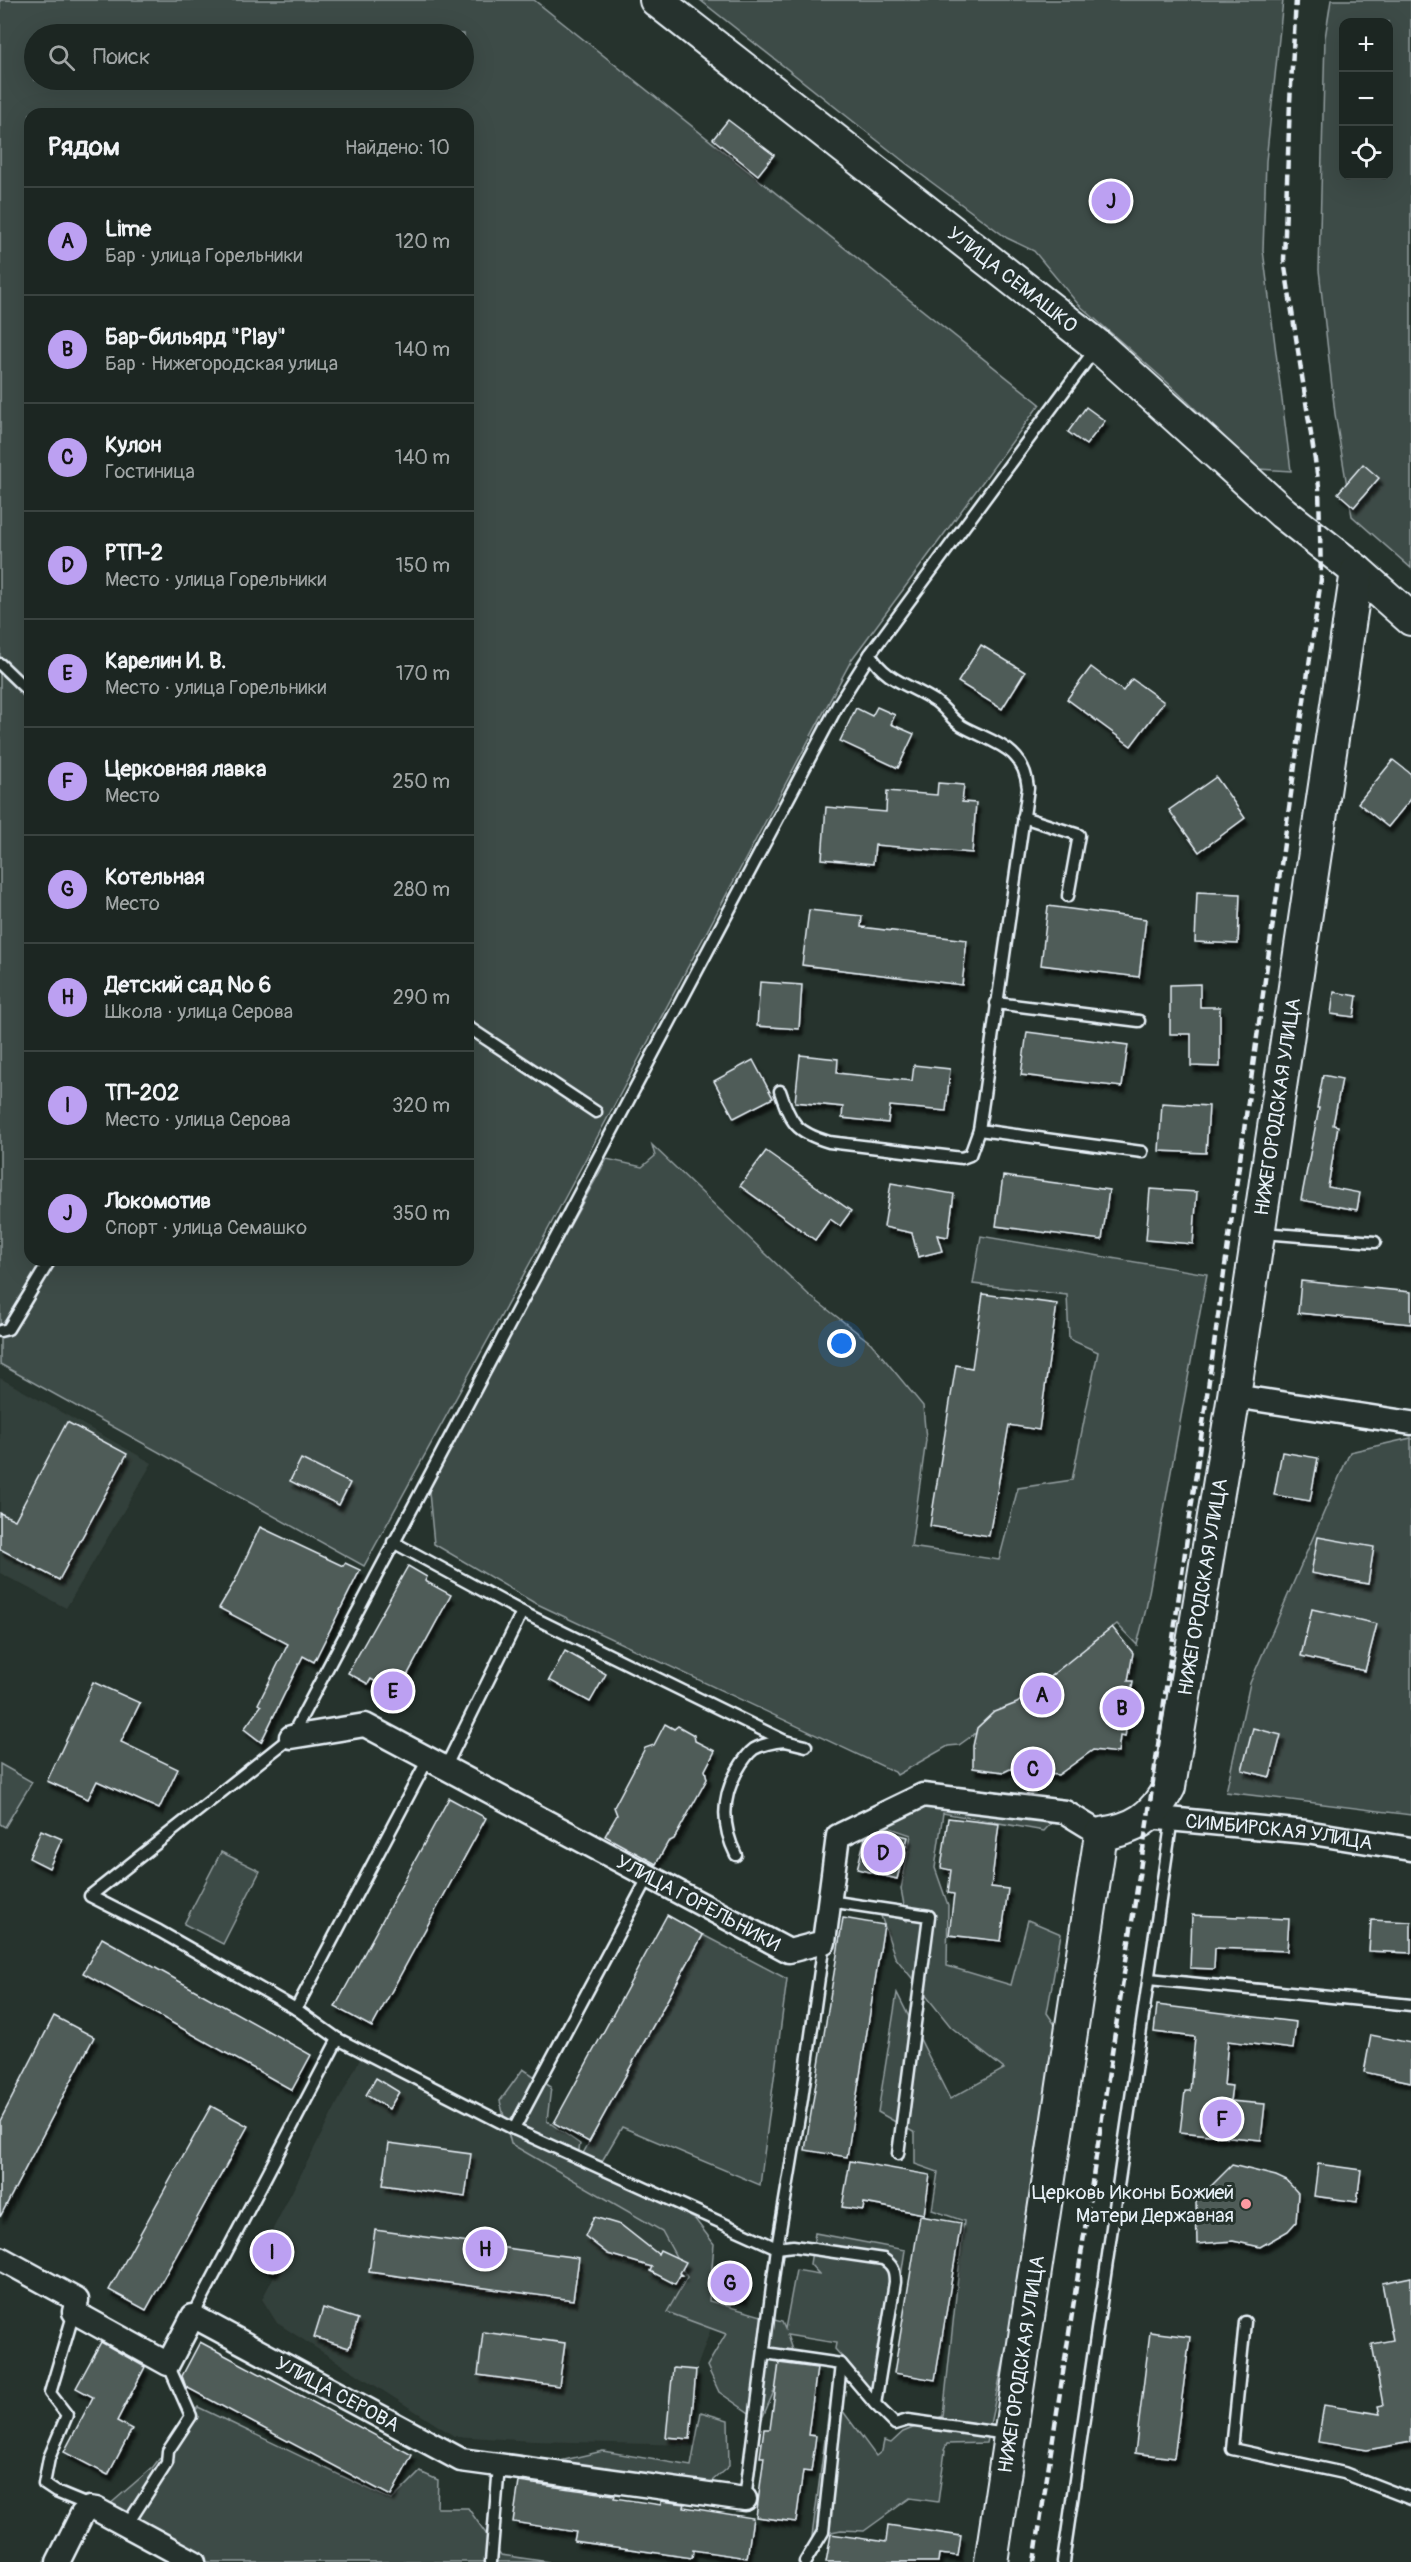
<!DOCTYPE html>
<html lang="ru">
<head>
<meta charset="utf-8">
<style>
	body { margin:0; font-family:Pangolin,sans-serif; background:#29322f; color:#f1f3f6 }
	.controls { position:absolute; right:18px; top:18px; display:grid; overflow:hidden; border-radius:12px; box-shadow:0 6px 24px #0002 }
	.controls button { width:54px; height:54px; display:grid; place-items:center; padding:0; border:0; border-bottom:2px solid #3a4340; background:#1c2622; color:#f1f3f6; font:30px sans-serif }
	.you { position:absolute; left:842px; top:1344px; width:21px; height:21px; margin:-15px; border:4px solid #fff; border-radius:50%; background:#1a73e8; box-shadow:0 0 0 9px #1a73e833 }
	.badge { display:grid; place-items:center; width:39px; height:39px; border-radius:50%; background:#bca0f2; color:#111; font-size:20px; font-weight:700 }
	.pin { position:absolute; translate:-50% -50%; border:3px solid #fff; box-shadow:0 2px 6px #0006 }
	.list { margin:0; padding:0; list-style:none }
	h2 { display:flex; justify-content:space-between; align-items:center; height:78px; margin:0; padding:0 24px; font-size:26px }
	h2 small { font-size:20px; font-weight:400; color:#a0a5a5 }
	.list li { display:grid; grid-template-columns:39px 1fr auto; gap:18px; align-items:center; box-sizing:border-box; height:108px; padding:0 24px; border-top:2px solid #3a4340 }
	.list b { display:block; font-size:22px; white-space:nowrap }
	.list p { margin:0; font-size:20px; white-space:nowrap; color:#a0a5a5 }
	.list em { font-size:20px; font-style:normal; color:#a0a5a5 }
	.icon { flex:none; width:33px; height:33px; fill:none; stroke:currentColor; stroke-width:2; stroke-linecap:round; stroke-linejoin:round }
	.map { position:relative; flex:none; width:1411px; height:2562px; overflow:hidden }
	.search { position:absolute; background:#1c2622; box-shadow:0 6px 24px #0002; left:24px; top:24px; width:450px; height:66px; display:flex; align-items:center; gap:15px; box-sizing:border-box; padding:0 21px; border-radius:33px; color:#a0a5a5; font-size:22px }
	.panel { position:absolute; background:#1c2622; box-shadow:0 6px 24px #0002; left:24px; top:108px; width:450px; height:1158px; border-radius:18px }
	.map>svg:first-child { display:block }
</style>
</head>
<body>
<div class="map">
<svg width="1411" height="2562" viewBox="0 0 1411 2562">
	<defs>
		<filter id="shadow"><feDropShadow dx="3.5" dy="6" stdDeviation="1.5" flood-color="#0009"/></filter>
	</defs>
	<rect width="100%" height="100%" fill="#26332d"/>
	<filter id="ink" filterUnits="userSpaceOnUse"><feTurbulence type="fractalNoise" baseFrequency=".0167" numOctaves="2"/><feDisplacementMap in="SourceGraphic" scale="12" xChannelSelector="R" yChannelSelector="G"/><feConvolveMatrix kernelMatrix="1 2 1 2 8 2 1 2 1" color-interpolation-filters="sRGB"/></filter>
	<g filter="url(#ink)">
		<g fill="#333f3a">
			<path d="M 0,1378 L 152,1463 L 66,1608 L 0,1573 Z"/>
			<path d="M 361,2057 L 703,2237 L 716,2268 L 714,2296 L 718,2309 L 696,2370 L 690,2445 L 533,2441 L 454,2436 L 277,2323 L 262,2299 L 276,2272 L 256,2262 Z"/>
		</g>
		<g fill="#3e4b47" stroke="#939ea0" stroke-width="1.5" fill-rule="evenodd">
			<path d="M 0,0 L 534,0 L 1040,404 L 852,659 L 536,1252 L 364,1566 L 0,1364 ZM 34,34 L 464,34 L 464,80 L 34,80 ZM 30,114 L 468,114 L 468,1260 L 30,1260 Z"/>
			<path d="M 700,0 L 1283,0 L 1266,161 L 1263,250 L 1291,471 L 1258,469 L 1168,383 L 1078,304 L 1034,251 L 1007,238 L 907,164 Z"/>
			<path d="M 1331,0 L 1411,0 L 1411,568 L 1352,516 L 1335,414 L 1319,270 L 1325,38 ZM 1344,22 L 1388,22 L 1388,176 L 1344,176 Z"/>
			<path d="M 652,1145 L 810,1296 L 871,1343 L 923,1406 L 926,1440 L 911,1547 L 999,1560 L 1018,1488 L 1072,1480 L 1098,1352 L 1069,1339 L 1067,1295 L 973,1284 L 981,1236 L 1207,1274 L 1146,1609 L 1137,1645 L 1117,1624 L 1087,1646 L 1090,1651 L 959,1745 L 948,1746 L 897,1775 L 895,1772 L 533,1602 L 434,1544 L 428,1482 L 607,1159 L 642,1167 L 655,1156 Z"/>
			<path d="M 1411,1438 L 1411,1815 L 1226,1792 L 1250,1683 L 1350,1452 Z"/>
			<path d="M 0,1764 L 32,1782 L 5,1827 L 0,1824 Z"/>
			<path d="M 925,1804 L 1056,1818 L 1044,1831 L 943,1813 L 935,1868 L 948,1905 L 947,1966 L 1011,1985 L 1028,1920 L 1061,1934 L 1047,2013 L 1060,2032 L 1016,2303 L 986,2443 L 947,2444 L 944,2450 L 945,2451 L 938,2502 L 910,2498 L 864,2531 L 841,2530 L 812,2536 L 831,2395 L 876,2456 L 882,2451 L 884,2441 L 891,2443 L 903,2432 L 943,2416 L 964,2221 L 932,2210 L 938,2172 L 915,2164 L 915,2133 L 878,2112 L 897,1993 L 950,2099 L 1004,2069 L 951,2027 L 895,1957 L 880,1913 L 907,1921 L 901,1889 L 911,1835 L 881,1825 Z"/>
			<path d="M 221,1852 L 260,1871 L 223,1944 L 184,1924 Z"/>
			<path d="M 703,1935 L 787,1979 L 760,2185 L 622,2127 L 598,2168 L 580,2159 Z"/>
			<path d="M 523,2069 L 551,2087 L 547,2121 L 580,2144 L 577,2161 L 695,2219 L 714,2244 L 709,2301 L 782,2322 L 785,2329 L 796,2270 L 819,2274 L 810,2264 L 815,2233 L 905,2250 L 882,2402 L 835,2349 L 836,2343 L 787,2335 L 792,2350 L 761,2421 L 719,2392 L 707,2366 L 726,2334 L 667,2312 L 687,2277 L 662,2231 L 511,2144 L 500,2101 Z"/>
			<path d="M 198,2407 L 392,2500 L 420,2472 L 438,2480 L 437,2508 L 468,2508 L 501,2555 L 549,2562 L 184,2562 L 94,2518 L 153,2467 Z"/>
			<path d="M 701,2412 L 728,2420 L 729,2466 L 704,2488 L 547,2464 L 603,2451 L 691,2466 Z"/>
		</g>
		<g fill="#505c59" stroke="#e8f1f8" stroke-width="1.5" filter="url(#shadow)">
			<path d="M 728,120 L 774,155 L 758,175 L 713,139 Z"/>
			<path d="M 1086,407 L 1105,421 L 1086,445 L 1068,432 Z"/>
			<path d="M 1363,464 L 1379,478 L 1354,507 L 1338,493 Z"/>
			<path d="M 981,645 L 1025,672 L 1002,709 L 958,682 Z"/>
			<path d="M 1091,667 L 1123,691 L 1132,679 L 1164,702 L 1131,746 L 1067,699 Z"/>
			<path d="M 877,707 L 895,715 L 891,724 L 914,734 L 898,768 L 840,741 L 856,708 L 872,716 Z"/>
			<path d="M 1393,760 L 1411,774 L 1411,799 L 1388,827 L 1358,803 Z"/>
			<path d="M 1216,777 L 1245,818 L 1199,852 L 1169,810 Z"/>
			<path d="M 938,783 L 964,785 L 962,802 L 976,803 L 972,853 L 875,845 L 873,864 L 822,859 L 826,807 L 886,812 L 887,791 L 937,795 Z"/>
			<path d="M 1197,892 L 1240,894 L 1238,944 L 1195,942 Z"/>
			<path d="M 1048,906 L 1146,919 L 1139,977 L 1041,965 Z"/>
			<path d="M 809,910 L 862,916 L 861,927 L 967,940 L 962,985 L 802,965 Z"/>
			<path d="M 760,982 L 802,985 L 799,1029 L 757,1026 Z"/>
			<path d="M 1200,984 L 1200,1007 L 1220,1007 L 1220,1067 L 1191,1066 L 1191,1034 L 1170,1034 L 1170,985 Z"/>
			<path d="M 1334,992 L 1357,996 L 1354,1017 L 1331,1014 Z"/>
			<path d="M 1027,1032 L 1128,1045 L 1122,1087 L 1021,1075 Z"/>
			<path d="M 800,1055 L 838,1059 L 837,1073 L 912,1081 L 914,1065 L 950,1069 L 946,1111 L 890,1106 L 888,1123 L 842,1118 L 843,1107 L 795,1102 Z"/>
			<path d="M 753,1060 L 773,1098 L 734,1118 L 714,1081 Z"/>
			<path d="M 1323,1075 L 1342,1079 L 1333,1125 L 1338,1126 L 1328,1187 L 1360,1193 L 1357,1210 L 1301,1200 L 1319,1108 L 1317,1108 Z"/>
			<path d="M 1162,1103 L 1209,1106 L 1206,1153 L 1159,1151 Z"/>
			<path d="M 766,1151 L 851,1211 L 840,1226 L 830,1219 L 815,1240 L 740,1186 Z"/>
			<path d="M 1003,1176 L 1109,1190 L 1102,1240 L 996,1226 Z"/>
			<path d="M 891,1183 L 954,1194 L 948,1237 L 937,1235 L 942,1251 L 918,1257 L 912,1233 L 884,1227 Z"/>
			<path d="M 1150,1189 L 1197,1192 L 1193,1244 L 1146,1240 Z"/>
			<path d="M 1301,1281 L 1411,1292 L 1411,1324 L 1298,1313 Z"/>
			<path d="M 983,1294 L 1057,1304 L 1039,1430 L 1009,1425 L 989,1536 L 930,1526 L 956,1365 L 972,1368 Z"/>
			<path d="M 67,1422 L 127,1454 L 59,1580 L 0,1549 L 0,1513 L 15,1520 Z"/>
			<path d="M 1282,1452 L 1318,1458 L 1310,1501 L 1274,1495 Z"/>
			<path d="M 301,1459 L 350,1483 L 339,1505 L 290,1481 Z"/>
			<path d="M 260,1527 L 343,1566 L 345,1563 L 360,1570 L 314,1662 L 303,1656 L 261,1742 L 244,1729 L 261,1706 L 258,1704 L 288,1644 L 219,1608 L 235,1581 Z"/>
			<path d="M 1318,1537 L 1374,1547 L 1368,1584 L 1311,1573 Z"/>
			<path d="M 408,1566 L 427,1577 L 425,1581 L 451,1595 L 397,1694 L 371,1679 L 368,1684 L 348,1673 Z"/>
			<path d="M 1312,1609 L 1377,1624 L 1365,1671 L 1301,1656 Z"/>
			<path d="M 1112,1627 L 1133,1653 L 1128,1681 L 1133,1681 L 1125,1737 L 1120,1736 L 1118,1753 L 1093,1750 L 1058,1775 L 1039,1773 L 1032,1781 L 1027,1771 L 1010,1769 L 1004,1772 L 973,1768 L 973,1746 L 977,1728 L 994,1712 L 1017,1703 Z"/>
			<path d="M 565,1651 L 606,1674 L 590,1702 L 549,1680 Z"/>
			<path d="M 93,1682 L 140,1703 L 121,1742 L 178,1769 L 159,1809 L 97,1781 L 88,1799 L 47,1781 Z"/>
			<path d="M 665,1724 L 674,1729 L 678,1726 L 694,1735 L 695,1741 L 715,1751 L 705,1770 L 707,1779 L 674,1839 L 668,1842 L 656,1864 L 605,1836 L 617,1815 L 614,1807 L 645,1748 L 654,1745 Z"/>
			<path d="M 1253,1728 L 1281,1735 L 1270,1777 L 1242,1770 Z"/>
			<path d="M 449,1798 L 486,1818 L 372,2027 L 335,2007 Z"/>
			<path d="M 948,1818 L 999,1824 L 991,1887 L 1008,1889 L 1001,1941 L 949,1935 L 954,1894 L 948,1893 L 951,1870 L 941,1868 Z"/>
			<path d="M 41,1830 L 62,1839 L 49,1868 L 29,1858 Z"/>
			<path d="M 881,1830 L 908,1837 L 897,1879 L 857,1869 L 865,1838 Z"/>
			<path d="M 667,1915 L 703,1935 L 589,2142 L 554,2123 Z"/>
			<path d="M 1192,1915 L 1289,1919 L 1287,1951 L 1215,1948 L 1214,1969 L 1190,1968 Z"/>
			<path d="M 843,1918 L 884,1925 L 847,2157 L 805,2150 Z"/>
			<path d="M 1371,1920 L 1411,1922 L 1411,1953 L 1369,1951 Z"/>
			<path d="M 102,1938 L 311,2055 L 292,2090 L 83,1973 Z"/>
			<path d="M 1157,2005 L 1296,2022 L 1293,2049 L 1228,2041 L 1224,2085 L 1232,2086 L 1230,2101 L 1265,2104 L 1261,2140 L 1180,2132 L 1185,2091 L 1190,2091 L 1195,2037 L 1154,2032 Z"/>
			<path d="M 54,2016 L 94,2037 L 0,2217 L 0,2121 Z"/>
			<path d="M 1371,2035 L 1411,2043 L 1411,2082 L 1364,2072 Z"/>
			<path d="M 376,2078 L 399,2092 L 389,2109 L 366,2095 Z"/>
			<path d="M 211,2106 L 248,2126 L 146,2310 L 109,2290 Z"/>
			<path d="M 389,2143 L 471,2154 L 465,2197 L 383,2185 Z"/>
			<path d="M 850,2161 L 930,2175 L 924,2214 L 864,2203 L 863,2210 L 842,2207 Z"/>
			<path d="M 1318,2164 L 1361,2170 L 1357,2202 L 1314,2196 Z"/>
			<path d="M 1232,2165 L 1276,2176 L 1287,2181 L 1298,2193 L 1296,2222 L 1288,2231 L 1260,2247 L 1233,2241 L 1197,2244 L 1196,2201 Z"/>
			<path d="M 920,2216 L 961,2223 L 935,2380 L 894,2373 Z"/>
			<path d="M 594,2217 L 621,2225 L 658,2254 L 660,2250 L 686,2262 L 680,2273 L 684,2276 L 680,2275 L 675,2284 L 650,2271 L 652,2267 L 608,2254 L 585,2236 Z"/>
			<path d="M 375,2230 L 579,2258 L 573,2300 L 369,2272 Z"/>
			<path d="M 271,2233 L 289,2242 L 274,2271 L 256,2262 Z"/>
			<path d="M 716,2268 L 746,2271 L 744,2298 L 714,2296 Z"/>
			<path d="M 1411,2277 L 1411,2442 L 1367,2450 L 1318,2442 L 1324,2405 L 1380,2414 L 1378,2406 L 1383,2405 L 1372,2344 L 1393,2340 L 1382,2283 Z"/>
			<path d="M 323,2308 L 358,2319 L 349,2348 L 314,2337 Z"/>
			<path d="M 483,2332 L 565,2343 L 559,2386 L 478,2375 Z"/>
			<path d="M 1150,2332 L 1190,2337 L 1174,2458 L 1135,2453 Z"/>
			<path d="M 101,2342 L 145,2367 L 117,2421 L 132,2429 L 108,2475 L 64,2452 L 93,2397 L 76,2388 Z"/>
			<path d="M 200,2342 L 412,2455 L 391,2496 L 186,2387 L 182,2376 Z"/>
			<path d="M 779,2363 L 817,2368 L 808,2435 L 816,2436 L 811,2472 L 803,2471 L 796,2522 L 756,2517 L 764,2457 L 760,2457 L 764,2429 L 770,2429 Z"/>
			<path d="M 673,2368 L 696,2370 L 690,2439 L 666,2437 Z"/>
			<path d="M 519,2482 L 615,2495 L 614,2498 L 661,2505 L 661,2501 L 685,2504 L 684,2507 L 753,2518 L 747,2558 L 693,2550 L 692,2558 L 574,2541 L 576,2532 L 513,2522 Z"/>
			<path d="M 888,2525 L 961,2536 L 958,2556 L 939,2554 L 938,2562 L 826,2562 L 831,2534 L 886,2542 Z"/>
		</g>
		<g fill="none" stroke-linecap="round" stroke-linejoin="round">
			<g stroke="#e8f1f8" stroke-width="15">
				<g id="lane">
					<path d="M 0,664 L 30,693"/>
					<path d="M 1023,817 L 1079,835 L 1068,896"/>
					<path d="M 996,1003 L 1139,1021"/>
					<path d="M 468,1027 L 596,1112"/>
					<path d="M 780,1091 C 791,1123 795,1132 829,1142 L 962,1158 L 970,1155 L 979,1130 L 1028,788 C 1024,746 992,743 962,726 C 951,719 946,709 935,701 C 911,685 885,681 870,654"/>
					<path d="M 979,1130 L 1142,1152"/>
					<path d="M 1262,1233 L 1375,1242"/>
					<path d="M 0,1331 L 8,1329 L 50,1260"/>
					<path d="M 393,1542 L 522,1612"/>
					<path d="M 445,1768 L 522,1612 L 785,1741 L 806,1746"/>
					<path d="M 736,1855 C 722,1827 721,1799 737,1771 C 741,1764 747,1754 754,1749 C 763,1744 774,1742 785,1741"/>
					<path d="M 829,1901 L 929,1916 L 898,2154"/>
					<path d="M 1149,1979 L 1411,2005"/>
					<path d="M 296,2009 L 428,1759"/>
					<path d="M 514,2129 L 649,1876"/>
					<path d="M 74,2312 L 50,2393 L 67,2415 L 49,2458 L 44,2484 L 56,2492 L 90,2506"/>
					<path d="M 193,2316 L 338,2039"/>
					<path d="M 1245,2322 L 1232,2449 L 1344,2473 L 1411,2499"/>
					<path d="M 765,2353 L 841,2364 L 823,2532 L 805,2562"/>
					<path d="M 841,2364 L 875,2404"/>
					<path d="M 1007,2434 L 908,2420 L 895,2424 L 875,2404 L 895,2282 C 895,2271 893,2265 883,2259 L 793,2246 L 777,2248 L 514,2129 L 338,2039 L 296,2009 L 159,1931 L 90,1896 L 291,1737 L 838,705 L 870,654 L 1096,348"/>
					<path d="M 745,2499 L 777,2248 L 802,2099 L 824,1942"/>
					<path d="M 127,2525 L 167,2463 L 168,2451 L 191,2416 L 168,2364"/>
					<path d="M 491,2562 L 499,2466"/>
					<path d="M 1063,2562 L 1172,1818"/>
				</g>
			</g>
			<g stroke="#e8f1f8" stroke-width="27">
				<g id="street">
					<path d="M 1234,1396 L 1411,1423"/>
					<path id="s1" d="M 291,1737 L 365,1725 L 789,1951 L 824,1942 L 838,1836 L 923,1795 L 1065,1812 L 1101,1834"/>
					<path id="s2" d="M 1148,1817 L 1306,1832 L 1411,1849"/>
					<path id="s3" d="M 0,2258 L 77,2300 L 74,2312 L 168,2364 L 193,2316 L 461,2460 L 745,2499"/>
					<path d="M 58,2562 L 82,2514 L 89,2508 L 96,2509 L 194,2562"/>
				</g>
			</g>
			<g stroke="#e8f1f8" stroke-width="36">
				<g id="secondary">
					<path id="s4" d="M 656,0 L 1098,346 L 1283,513 L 1357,571 L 1411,619"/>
					<path id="s5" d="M 991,2562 L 1101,1834 C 1135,1829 1153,1818 1169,1787 L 1234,1396 L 1357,571"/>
				</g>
			</g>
			<use href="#lane" stroke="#26332d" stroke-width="10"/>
			<use href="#street" stroke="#26332d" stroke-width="22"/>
			<use href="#secondary" stroke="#26332d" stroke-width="32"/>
			<path stroke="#e8f1f8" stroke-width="4.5" stroke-dasharray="9 4.5" stroke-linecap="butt" d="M 1034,2562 L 1148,1817 L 1321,579 L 1319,486 L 1284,260 L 1290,102 L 1296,0"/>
		</g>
	</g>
	<circle fill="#ff9aa2" stroke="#26332d" stroke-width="2" cx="1246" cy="2204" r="6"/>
	<g text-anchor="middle" stroke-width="6" stroke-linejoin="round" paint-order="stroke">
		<g font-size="20" fill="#e8f1f8" stroke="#26332d">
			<text dy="7" stroke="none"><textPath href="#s4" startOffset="453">УЛИЦА СЕМАШКО</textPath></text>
			<text dy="7" stroke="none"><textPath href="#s5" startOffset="1512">НИЖЕГОРОДСКАЯ УЛИЦА</textPath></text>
			<text dy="7" stroke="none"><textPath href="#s5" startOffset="1026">НИЖЕГОРОДСКАЯ УЛИЦА</textPath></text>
			<text dy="7" stroke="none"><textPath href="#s2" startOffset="132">СИМБИРСКАЯ УЛИЦА</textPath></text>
			<text dy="7" stroke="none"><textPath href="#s1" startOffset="453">УЛИЦА ГОРЕЛЬНИКИ</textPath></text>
			<text dy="7" stroke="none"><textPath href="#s5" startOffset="200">НИЖЕГОРОДСКАЯ УЛИЦА</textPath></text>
			<text dy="7" stroke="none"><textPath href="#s3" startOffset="426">УЛИЦА СЕРОВА</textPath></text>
		</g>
		<g font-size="20" fill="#e8f1f8" stroke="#26332d" text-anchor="end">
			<text x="1234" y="2199">Церковь Иконы Божией<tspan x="1234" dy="23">Матери Державная</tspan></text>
		</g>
	</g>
</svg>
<div class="controls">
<button>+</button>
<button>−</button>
<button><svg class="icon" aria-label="locate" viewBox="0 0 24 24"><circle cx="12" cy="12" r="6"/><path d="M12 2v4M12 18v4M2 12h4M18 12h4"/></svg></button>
</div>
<div class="you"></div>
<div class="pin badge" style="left:1042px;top:1695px">A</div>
<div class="pin badge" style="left:1122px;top:1708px">B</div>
<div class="pin badge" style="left:1033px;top:1769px">C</div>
<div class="pin badge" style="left:883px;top:1853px">D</div>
<div class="pin badge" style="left:393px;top:1691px">E</div>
<div class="pin badge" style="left:1222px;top:2119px">F</div>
<div class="pin badge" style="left:730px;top:2283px">G</div>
<div class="pin badge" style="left:485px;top:2249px">H</div>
<div class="pin badge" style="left:272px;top:2252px">I</div>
<div class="pin badge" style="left:1111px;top:201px">J</div>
<div class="search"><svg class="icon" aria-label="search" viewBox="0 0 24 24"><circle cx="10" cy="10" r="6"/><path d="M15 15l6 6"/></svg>Поиск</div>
<section class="panel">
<h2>Рядом<small>Найдено: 10</small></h2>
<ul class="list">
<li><span class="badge">A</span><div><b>Lime</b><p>Бар · улица Горельники</p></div><em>120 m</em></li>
<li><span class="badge">B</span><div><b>Бар-бильярд &quot;Play&quot;</b><p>Бар · Нижегородская улица</p></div><em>140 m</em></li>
<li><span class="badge">C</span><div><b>Кулон</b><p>Гостиница</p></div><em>140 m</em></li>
<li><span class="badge">D</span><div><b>РТП-2</b><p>Место · улица Горельники</p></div><em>150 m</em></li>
<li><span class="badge">E</span><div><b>Карелин И. В.</b><p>Место · улица Горельники</p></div><em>170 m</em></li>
<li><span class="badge">F</span><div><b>Церковная лавка</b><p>Место</p></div><em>250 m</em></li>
<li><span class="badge">G</span><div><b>Котельная</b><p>Место</p></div><em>280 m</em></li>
<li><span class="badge">H</span><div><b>Детский сад № 6</b><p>Школа · улица Серова</p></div><em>290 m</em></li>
<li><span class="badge">I</span><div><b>ТП-202</b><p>Место · улица Серова</p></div><em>320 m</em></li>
<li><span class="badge">J</span><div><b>Локомотив</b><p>Спорт · улица Семашко</p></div><em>350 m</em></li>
</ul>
</section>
</div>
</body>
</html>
